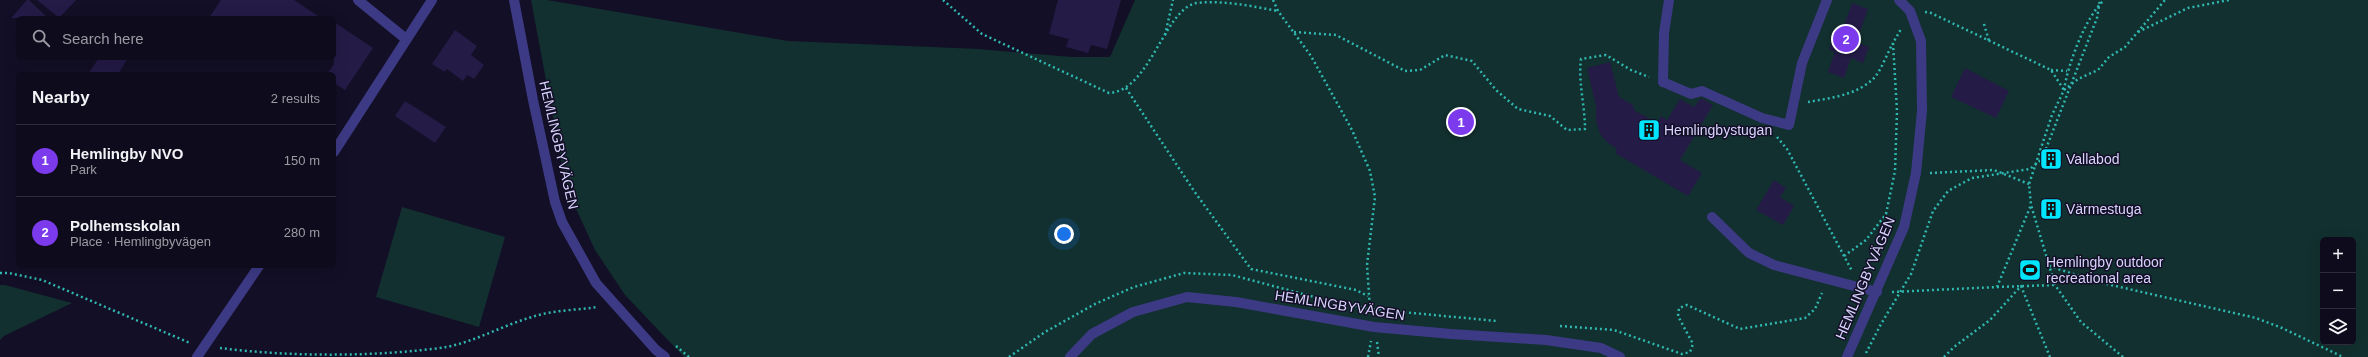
<!DOCTYPE html>
<html lang="en">
<head>
<meta charset="utf-8">
<style>
	body { margin:0; font-family:Helvetica,sans-serif; background:#1c1929; color:#f1f3f6 }
	.controls { position:absolute; right:12px; bottom:12px; display:grid; overflow:hidden; border-radius:6px; box-shadow:0 4px 16px #0002 }
	.controls button { width:36px; height:36px; display:grid; place-items:center; padding:0; border:0; border-bottom:1px solid #2e2b3b; background:#0e0b1c; color:#f1f3f6; font:20px sans-serif }
	.you { position:absolute; left:1064px; top:234px; width:14px; height:14px; margin:-10px; border:3px solid #fff; border-radius:50%; background:#1a73e8; box-shadow:0 0 0 6px #1a73e833 }
	.badge { display:grid; place-items:center; width:26px; height:26px; border-radius:50%; background:#7c3aed; color:#fff; font-size:13px; font-weight:700 }
	.pin { position:absolute; translate:-50% -50%; border:2px solid #fff; box-shadow:0 1px 4px #0006 }
	.list { margin:0; padding:0; list-style:none }
	h2 { display:flex; justify-content:space-between; align-items:center; height:52px; margin:0; padding:0 16px; font-size:17px }
	h2 small { font-size:13px; font-weight:400; color:#9b9ba3 }
	.list li { display:grid; grid-template-columns:26px 1fr auto; gap:12px; align-items:center; box-sizing:border-box; height:72px; padding:0 16px; border-top:1px solid #2e2b3b }
	.list b { display:block; font-size:15px; white-space:nowrap }
	.list p { margin:0; font-size:13px; white-space:nowrap; color:#9b9ba3 }
	.list em { font-size:13px; font-style:normal; color:#9b9ba3 }
	.icon { flex:none; width:22px; height:22px; fill:none; stroke:currentColor; stroke-width:2; stroke-linecap:round; stroke-linejoin:round }
	.map { position:relative; flex:none; width:2368px; height:357px; overflow:hidden }
	.search { position:absolute; background:#0e0b1c; box-shadow:0 4px 16px #0002; left:16px; top:16px; width:320px; height:44px; display:flex; align-items:center; gap:10px; box-sizing:border-box; padding:0 14px; border-radius:6px; color:#9b9ba3; font-size:15px }
	.panel { position:absolute; background:#0e0b1c; box-shadow:0 4px 16px #0002; left:16px; top:72px; width:320px; height:196px; border-radius:6px }
	.map>svg:first-child { display:block }
</style>
</head>
<body>
<div class="map">
<svg width="2368" height="357" viewBox="0 0 2368 357">
	<rect width="100%" height="100%" fill="#130f26"/>
	<g fill="#12302f" fill-rule="evenodd">
		<path d="M 531,0 L 547,0 L 788,41 L 979,49 L 1071,57 L 1110,57 L 1135,0 L 2368,0 L 2368,357 L 684,357 L 625,295 L 595,250 L 566,187 ZM 2323,240 L 2353,240 L 2353,342 L 2323,342 Z"/>
		<path d="M 402,207 L 505,237 L 479,327 L 376,297 Z"/>
		<path d="M 0,285 L 5,285 L 72,303 L 4,336 L 0,340 Z"/>
	</g>
	<g fill="#241b47">
		<path d="M 27,0 L 29,0 L 48,18 L 11,18 Z"/>
		<path d="M 37,0 L 76,0 L 59,18 Z"/>
		<path d="M 221,0 L 294,0 L 321,18 L 209,18 Z"/>
		<path d="M 1058,0 L 1121,0 L 1107,49 L 1091,45 L 1088,53 L 1066,47 L 1069,39 L 1049,34 Z"/>
		<path d="M 1852,3 L 1868,9 L 1856,42 L 1869,47 L 1863,63 L 1851,58 L 1844,78 L 1828,72 L 1835,52 L 1829,50 L 1834,35 L 1840,37 Z"/>
		<path d="M 334,22 L 373,48 L 345,90 L 334,83 L 334,74 L 327,74 L 334,64 Z"/>
		<path d="M 455,30 L 477,46 L 471,55 L 484,65 L 474,79 L 467,75 L 463,81 L 447,69 L 445,72 L 432,64 Z"/>
		<path d="M 99,58 L 128,58 L 118,74 L 88,74 Z"/>
		<path d="M 1610,62 L 1619,97 L 1633,105 L 1634,110 L 1657,123 L 1661,116 L 1667,120 L 1680,99 L 1694,107 L 1701,98 L 1713,105 L 1680,160 L 1702,173 L 1688,196 L 1615,153 L 1617,149 L 1607,142 L 1600,134 L 1596,121 L 1596,106 L 1587,68 Z"/>
		<path d="M 1965,68 L 2009,91 L 1996,118 L 1951,97 Z"/>
		<path d="M 405,101 L 446,127 L 435,143 L 395,116 Z"/>
		<path d="M 1774,180 L 1786,188 L 1780,197 L 1794,206 L 1783,225 L 1756,210 Z"/>
	</g>
	<g fill="none" stroke-linecap="round" stroke-linejoin="round">
		<g stroke="#2fb8b0" stroke-width="2.5" stroke-dasharray="2 3" stroke-linecap="butt">
			<path d="M 943,0 L 982,34 L 1109,93 C 1150,91 1164,10 1196,3 C 1223,0 1251,6 1278,11"/>
			<path d="M 1273,0 L 1278,11 L 1311,56 L 1352,130 L 1370,171 L 1375,197 L 1367,265 L 1370,309"/>
			<path d="M 1925,12 L 1931,13 L 2051,70 L 2064,90"/>
			<path d="M 1984,24 L 1989,41"/>
			<path d="M 1294,32 L 1336,35 L 1405,71 L 1420,70 L 1445,55 L 1472,61 L 1496,90 L 1518,109 L 1550,116 L 1567,130 L 1585,129 C 1585,105 1578,83 1581,59 L 1606,55 L 1631,70 L 1649,77"/>
			<path d="M 2138,32 L 2188,8 L 2229,0"/>
			<path d="M 1165,35 L 1173,0"/>
			<path d="M 2051,70 L 2067,71"/>
			<path d="M 1126,88 L 1194,191 L 1251,269 L 1356,290 L 1368,296"/>
			<path d="M 2064,90 C 2068,64 2085,18 2104,0"/>
			<path d="M 1808,102 C 1831,98 1858,95 1875,77 C 1882,68 1887,54 1893,43"/>
			<path d="M 1777,137 L 1787,149 L 1852,271"/>
			<path d="M 1930,173 L 1994,170 L 2029,184"/>
			<path d="M 1844,256 L 1866,240 L 1886,214 L 1895,171 L 1897,111 L 1893,43 L 1901,29"/>
			<path d="M 2049,266 L 2098,282 L 2256,318 L 2282,328 L 2343,357"/>
			<path d="M 0,273 L 9,273 L 42,280 L 190,343"/>
			<path d="M 1997,287 L 2055,285"/>
			<path d="M 1892,292 L 1997,287 L 2031,205"/>
			<path d="M 1560,326 L 1614,330 L 1682,354 L 1690,352 L 1693,344 L 1678,316 L 1679,308 L 1687,305 L 1740,329 L 1805,318 L 1815,309 L 1822,293"/>
			<path d="M 1377,342 L 1379,357"/>
			<path d="M 676,346 L 689,357"/>
			<path d="M 220,348 C 290,357 378,357 447,347 C 476,341 504,325 532,317 C 553,310 577,310 598,307"/>
			<path d="M 1866,353 L 1881,324 L 1911,274 L 1933,211 L 1948,191 L 1972,178 L 2030,169 L 2042,159 L 2097,18 L 2100,0"/>
			<path d="M 1009,357 L 1045,332 L 1095,304 L 1134,287 L 1184,273 L 1232,275 L 1318,298 L 1370,309 L 1497,321"/>
			<path d="M 1368,357 L 1371,341"/>
			<path d="M 1944,357 L 1954,347 L 1990,320 L 2021,286 L 2050,357"/>
			<path d="M 2123,357 L 2081,322 L 2055,285 L 2031,205 L 2029,184 L 2052,115 L 2064,90 L 2078,79 L 2098,70 L 2109,57 L 2125,47 L 2165,0"/>
		</g>
		<g stroke="#3d3a85" stroke-width="10">
			<path d="M 1663,82 L 1691,94 L 1702,91 L 1762,118 L 1789,125 L 1802,63 L 1827,0"/>
			<path d="M 1712,217 L 1749,253 L 1774,265 L 1877,292"/>
		</g>
		<g stroke="#3d3a85" stroke-width="10">
			<path d="M 358,0 L 406,39"/>
			<path d="M 514,0 L 533,100 L 555,202 L 562,222 L 596,283 L 656,350 L 665,357"/>
			<path d="M 1663,82 L 1664,33 L 1669,0"/>
			<path d="M 334,152 L 432,0"/>
			<path d="M 197,357 L 259,266"/>
			<path d="M 1070,357 L 1092,334 L 1133,312 L 1187,297 L 1236,302 L 1374,327 L 1451,334 L 1546,340 L 1601,348 L 1620,357"/>
			<path d="M 1847,357 L 1904,227 L 1916,173 L 1922,111 L 1921,41 L 1910,11 L 1899,0"/>
		</g>
	</g>
	<defs>
		<g id="building-square" transform="scale(1.15)"><rect x="-9" y="-9" width="18" height="18" rx="4" fill="#00e5ff" stroke="#130f26"/><path d="M-4-6H4V6H1V3H-1V6H-4ZM-2.5-4.3h1.7v1.8h-1.7ZM.8-4.3h1.7v1.8H.8ZM-2.5-1h1.7V.8h-1.7ZM.8-1h1.7V.8H.8Z" fill="#111"/></g>
		<g id="stadium-square" transform="scale(1.15)"><rect x="-9" y="-9" width="18" height="18" rx="4" fill="#00e5ff" stroke="#130f26"/><path d="M0-5a6.5 5 0 1 0 0 10a6.5 5 0 1 0 0-10ZM-3.5-1.8h7v3.6h-7Z" fill="#111"/></g>
	</defs>
	<g fill-rule="evenodd">
		<use href="#building-square" x="1649" y="130"/>
		<use href="#building-square" x="2051" y="159"/>
		<use href="#building-square" x="2051" y="209"/>
		<use href="#stadium-square" x="2030" y="270"/>
	</g>
	<g text-anchor="middle" stroke-width="3" stroke-linejoin="round" paint-order="stroke">
		<g font-size="14" fill="#d9d4ff" stroke="#130f26" text-anchor="start">
			<text x="1664" y="135">Hemlingbystugan</text>
			<text x="2066" y="164">Vallabod</text>
			<text x="2066" y="214">Värmestuga</text>
			<text x="2046" y="267">Hemlingby outdoor<tspan x="2046" dy="16">recreational area</tspan></text>
		</g>
		<g font-size="14" fill="#d9d4ff" stroke="#130f26">
			<text transform="translate(559 145) rotate(77)" y="5">HEMLINGBYVÄGEN</text>
			<text transform="translate(1865 278) rotate(-67)" y="5">HEMLINGBYVÄGEN</text>
			<text transform="translate(1340 305) rotate(9)" y="5">HEMLINGBYVÄGEN</text>
		</g>
	</g>
</svg>
<div class="controls">
<button>+</button>
<button>−</button>
<button><svg class="icon" aria-label="layers" viewBox="0 0 24 24"><path d="M12 4l9 5-9 5-9-5zM3 14l9 5 9-5"/></svg></button>
</div>
<div class="you"></div>
<div class="pin badge" style="left:1461px;top:122px">1</div>
<div class="pin badge" style="left:1846px;top:39px">2</div>
<div class="search"><svg class="icon" aria-label="search" viewBox="0 0 24 24"><circle cx="10" cy="10" r="6"/><path d="M15 15l6 6"/></svg>Search here</div>
<section class="panel">
<h2>Nearby<small>2 results</small></h2>
<ul class="list">
<li><span class="badge">1</span><div><b>Hemlingby NVO</b><p>Park</p></div><em>150 m</em></li>
<li><span class="badge">2</span><div><b>Polhemsskolan</b><p>Place · Hemlingbyvägen</p></div><em>280 m</em></li>
</ul>
</section>
</div>
</body>
</html>
